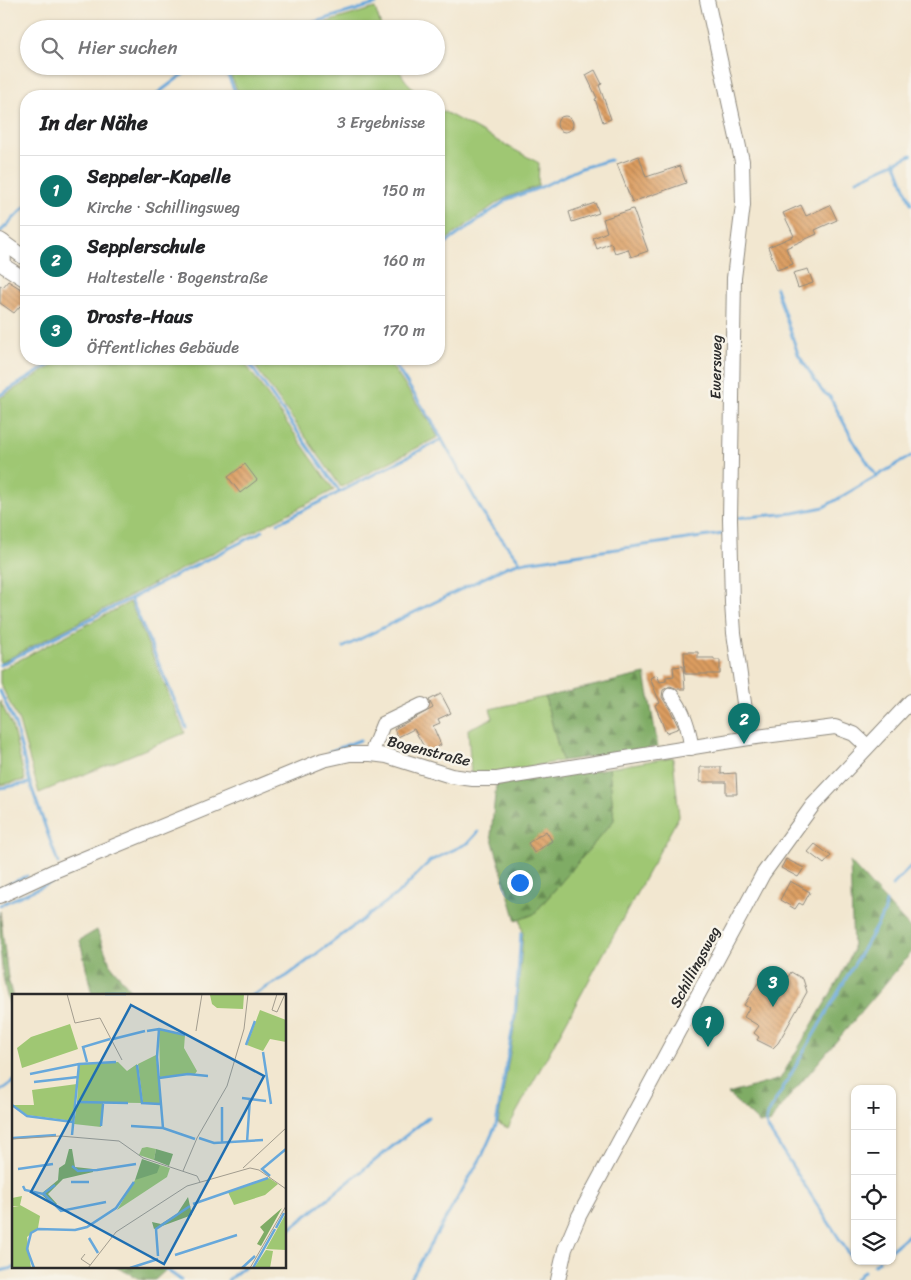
<!DOCTYPE html>
<html lang="de">
<head>
<meta charset="utf-8">
<style>
	body { margin:0; font-family:Sriracha,sans-serif; background:#f6f6f6; color:#202124 }
	.controls { position:absolute; right:15px; bottom:15px; display:grid; overflow:hidden; border-radius:10px; box-shadow:0 1px 4px #0004 }
	.controls button { width:45px; height:45px; display:grid; place-items:center; padding:0; border:0; border-bottom:1px solid #e0e0e0; background:#fff; color:#202124; font:25px sans-serif }
	.you { position:absolute; left:519px; top:882px; width:18px; height:18px; margin:-12px; border:4px solid #fff; border-radius:50%; background:#1a73e8; box-shadow:0 0 0 8px #1a73e833 }
	.badge { display:grid; place-items:center; width:32px; height:32px; border-radius:50%; background:#0f766e; color:#fff; font-size:16px; font-weight:700 }
	.pin { position:absolute; translate:-50% -41px; filter:drop-shadow(0 1px 2px #0008) }
	.pin::after { content:''; position:absolute; top:26px; width:18px; height:15px; background:inherit; clip-path:polygon(0 0,100% 0,50% 100%) }
	.list { margin:0; padding:0; list-style:none }
	h2 { display:flex; justify-content:space-between; align-items:center; height:65px; margin:0; padding:0 20px; font-size:21px }
	h2 small { font-size:16px; font-weight:400; color:#757577 }
	.list li { display:grid; grid-template-columns:32px 1fr auto; gap:15px; align-items:center; box-sizing:border-box; height:70px; padding:0 20px; border-top:1px solid #e0e0e0 }
	.list b { display:block; font-size:19px; white-space:nowrap }
	.list p { margin:0; font-size:16px; white-space:nowrap; color:#757577 }
	.list em { font-size:16px; font-style:normal; color:#757577 }
	.icon { flex:none; width:28px; height:28px; fill:none; stroke:currentColor; stroke-width:2; stroke-linecap:round; stroke-linejoin:round }
	.map { position:relative; flex:none; width:911px; height:1280px; overflow:hidden }
	.search { position:absolute; background:#fff; box-shadow:0 1px 4px #0004; left:20px; top:20px; width:425px; height:55px; display:flex; align-items:center; gap:12px; box-sizing:border-box; padding:0 18px; border-radius:28px; color:#757577; font-size:19px }
	.panel { position:absolute; background:#fff; box-shadow:0 1px 4px #0004; left:20px; top:90px; width:425px; height:275px; border-radius:20px }
	.map>svg:first-child { display:block }
</style>
</head>
<body>
<div class="map">
<svg width="911" height="1280" viewBox="0 0 911 1280">
	<defs>
		<pattern id="forest-firs" width="22" height="20" patternUnits="userSpaceOnUse" patternTransform="scale(1.25)"><rect width="22" height="20" fill="#7fac65"/><path d="M5 1l3.5 6h-7zM16 11l3.5 6h-7z" fill="#688c53"/></pattern>
		<pattern id="building-back-hatch" width="6" height="6" patternUnits="userSpaceOnUse" patternTransform="scale(1.25)"><rect width="6" height="6" fill="#dc9d60"/><path d="M-1 5l2 2M0 0l6 6M5-1l2 2" fill="none" stroke="#b3804f"/></pattern>
	</defs>
	<rect width="100%" height="100%" fill="#f7f3e8"/>
	<filter id="ink" filterUnits="userSpaceOnUse"><feTurbulence type="fractalNoise" baseFrequency=".02" numOctaves="2"/><feDisplacementMap in="SourceGraphic" scale="10" xChannelSelector="R" yChannelSelector="G"/><feConvolveMatrix kernelMatrix="1 2 1 2 8 2 1 2 1" color-interpolation-filters="sRGB"/></filter>
	<filter id="wash" filterUnits="userSpaceOnUse"><feTurbulence type="fractalNoise" baseFrequency=".0096" numOctaves="4" result="noise"/><feDisplacementMap in="SourceGraphic" scale="20" xChannelSelector="R" yChannelSelector="G"/><feGaussianBlur stdDeviation="1.12" result="paint"/><feColorMatrix in="noise" values="0 0 0 0 0 0 0 0 0 0 0 0 0 0 0 0 0 1.4 0 .05"/><feComposite in="paint" operator="in"/></filter>
	<g filter="url(#wash)">
		<rect width="100%" height="100%" fill="#f2e7d0"/>
		<g fill="#9fc773" stroke="#65794f">
			<path d="M 375,8 L 382,29 L 304,29 Z"/>
			<path d="M 226,66 L 396,66 L 406,81 L 421,96 L 240,96 Z"/>
			<path d="M 439,109 L 539,163 L 538,186 L 508,197 L 498,202 L 439,245 Z"/>
			<path d="M 64,359 L 159,359 L 165,363 L 168,359 L 242,359 L 334,490 L 0,663 L 0,398 Z"/>
			<path d="M 250,359 L 387,359 L 429,421 L 438,437 L 341,487 Z"/>
			<path d="M 130,602 L 185,733 L 39,793 L 19,722 L 0,683 L 0,670 Z"/>
			<path d="M 545,697 L 562,761 L 495,773 L 471,774 L 468,729 L 493,718 L 490,709 Z"/>
			<path d="M 0,701 L 12,726 L 25,780 L 0,785 Z"/>
			<path d="M 673,757 L 679,816 L 508,1128 L 498,1123 L 516,1018 L 523,933 L 520,919 L 534,914 L 614,820 L 609,768 Z"/>
		</g>
		<g fill="url(#forest-firs)" stroke="#556c48">
			<path d="M 645,674 L 658,747 L 562,761 L 545,697 Z"/>
			<path d="M 609,768 L 614,820 L 534,914 L 516,921 L 491,835 L 496,785 Z"/>
			<path d="M 850,862 L 911,929 L 911,953 L 778,1110 L 770,1123 L 759,1123 L 728,1094 L 780,1079 L 838,981 L 853,951 Z"/>
			<path d="M 0,911 L 8,978 L 14,1003 L 14,1017 C 0,984 0,948 0,911 Z"/>
			<path d="M 97,930 L 110,964 L 134,995 L 92,995 L 80,940 Z"/>
			<path d="M 114,1266 L 167,1266 L 169,1267 L 155,1280 L 142,1280 Z"/>
		</g>
		<g fill="none" stroke-linecap="round" stroke-linejoin="round">
			<g stroke="#67a8db" stroke-width="3">
				<path d="M 291,29 L 376,4"/>
				<path d="M 224,66 L 237,96"/>
				<path d="M 158,93 L 194,66"/>
				<path d="M 895,161 L 911,204"/>
				<path d="M 857,180 L 911,155"/>
				<path d="M 0,232 L 26,206"/>
				<path d="M 439,248 L 508,199 L 539,188 L 581,168 L 610,160"/>
				<path d="M 776,288 L 798,354 L 822,391 L 830,397 L 853,440 L 877,477"/>
				<path d="M 246,359 L 340,492 L 442,439"/>
				<path d="M 391,359 L 431,420 L 487,520 L 521,563"/>
				<path d="M 0,395 L 59,359"/>
				<path d="M 735,518 L 794,513 L 824,507 L 911,456"/>
				<path d="M 278,523 L 340,492"/>
				<path d="M 131,599 L 186,727"/>
				<path d="M 344,647 L 506,567 L 518,563 L 723,534"/>
				<path d="M 0,665 L 263,531"/>
				<path d="M 0,691 L 15,724 L 30,783 L 58,863"/>
				<path d="M 329,752 L 360,740"/>
				<path d="M 0,788 L 30,783"/>
				<path d="M 892,886 L 911,866"/>
				<path d="M 0,888 L 27,876"/>
				<path d="M 0,905 L 57,880"/>
				<path d="M 253,995 L 287,976 L 401,891 L 430,861 L 468,843 L 478,832"/>
				<path d="M 0,1091 L 14,1081"/>
				<path d="M 285,1233 L 429,1117"/>
				<path d="M 892,1249 L 911,1233"/>
				<path d="M 853,1260 L 767,1127 L 766,1122 L 768,1114 L 885,911 L 886,902"/>
				<path d="M 874,1265 L 879,1261"/>
				<path d="M 161,1266 L 181,1280"/>
				<path d="M 0,1271 L 21,1266"/>
				<path d="M 228,1280 L 245,1266"/>
				<path d="M 410,1280 L 482,1156 L 496,1125 L 515,1014 L 521,933"/>
				<path d="M 855,1280 L 864,1271"/>
			</g>
		</g>
		<g id="blocks">
			<g fill="url(#building-back-hatch)">
				<path d="M 595,70 L 602,84 L 599,85 L 611,119 L 603,122 L 595,99 L 597,98 L 586,75 Z"/>
				<circle cx="565" cy="124" r="8"/>
				<path d="M 639,156 L 646,177 L 680,166 L 686,183 L 632,202 L 617,164 Z"/>
				<path d="M 595,203 L 599,213 L 572,222 L 569,212 Z"/>
				<path d="M 801,205 L 806,216 L 830,205 L 837,220 L 815,230 L 817,234 L 786,248 L 793,264 L 777,270 L 768,247 L 794,236 L 783,213 Z"/>
				<path d="M 633,209 L 648,251 L 631,257 L 628,249 L 615,253 L 611,243 L 597,249 L 593,238 L 607,232 L 603,219 Z"/>
				<path d="M 808,269 L 813,283 L 798,288 L 793,273 Z"/>
				<path d="M 8,281 L 26,292 L 26,310 L 20,306 L 14,313 L 0,303 L 0,285 L 3,287 Z"/>
				<path d="M 245,464 L 257,480 L 240,493 L 228,477 Z"/>
				<path d="M 684,652 L 698,652 L 698,658 L 714,658 L 714,660 L 720,660 L 720,674 L 685,674 Z"/>
				<path d="M 683,666 L 685,689 L 678,689 L 670,686 L 663,690 L 662,697 L 671,711 L 679,728 L 666,733 L 655,705 L 660,703 L 650,678 L 657,675 L 660,682 L 666,681 L 666,677 L 674,676 L 673,667 Z"/>
				<path d="M 441,694 L 451,713 L 438,719 L 440,723 L 433,726 L 441,745 L 427,752 L 414,729 L 398,737 L 394,729 L 433,708 L 429,700 Z"/>
				<path d="M 700,767 L 721,767 L 721,774 L 736,773 L 737,794 L 726,794 L 726,782 L 700,782 Z"/>
				<path d="M 546,831 L 552,841 L 534,853 L 528,843 Z"/>
				<path d="M 815,844 L 831,856 L 824,864 L 808,852 Z"/>
				<path d="M 786,859 L 804,868 L 798,877 L 781,868 Z"/>
				<path d="M 790,881 L 810,892 L 803,905 L 799,903 L 795,909 L 780,900 Z"/>
				<path d="M 767,969 L 774,973 L 776,970 L 788,977 L 791,972 L 803,979 L 807,992 L 778,1043 L 773,1048 L 757,1040 L 759,1037 L 754,1033 L 759,1026 L 744,1017 L 749,1008 L 744,1005 Z"/>
			</g>
		</g>
	</g>
	<g filter="url(#ink)">
		<use href="#blocks" fill-opacity="0" stroke="#8e897e" stroke-width="1"/>
		<g fill="none" stroke-linecap="round" stroke-linejoin="round">
			<g stroke="#8e897e" stroke-width="16">
				<g id="minor">
					<path d="M 707,0 L 742,161 L 743,205 L 734,278 L 730,519 L 732,603 L 734,633 L 749,738"/>
					<path d="M 0,240 L 26,259"/>
					<path d="M 3,242 L 4,266 L 26,280"/>
					<path d="M 671,695 C 683,709 690,730 691,748"/>
					<path d="M 371,754 L 383,724 L 422,705"/>
					<path d="M 0,896 L 54,871 L 323,760 L 350,754 L 371,754 L 387,756 L 451,776 L 473,779 L 497,779 L 749,738 L 835,727 L 854,734 L 867,746"/>
					<path d="M 558,1280 L 565,1249 L 579,1216 L 763,874 L 813,805 L 911,701"/>
				</g>
			</g>
			<use href="#minor" stroke="#fff" stroke-width="14"/>
		</g>
	</g>
	<g text-anchor="middle" stroke-width="5" stroke-linejoin="round" paint-order="stroke">
		<g font-size="15" fill="#2b2b2b" stroke="#f7f3e8">
			<text transform="translate(716 367) rotate(-89)" y="5">Ewersweg</text>
			<text transform="translate(429 751) rotate(14)" y="5">Bogenstraße</text>
			<text transform="translate(695 967) rotate(-62)" y="5">Schillingsweg</text>
		</g>
	</g>
	<g transform="translate(12 994)">
		<rect width="274" height="274" fill="#f2e7d0"/>
		<path d="M 190,0 L 232,0 L 231,15 L 205,14 L 200,10 L 198,1 ZM 248,16 L 274,26 L 274,48 L 258,45 L 251,57 L 235,51 ZM 58,30 L 66,55 L 10,74 L 5,54 L 19,43 ZM 147,35 L 173,41 L 172,54 L 185,77 L 183,80 L 148,83 ZM 144,61 L 149,109 L 131,109 L 126,70 ZM 106,68 L 115,77 L 125,70 L 130,109 L 65,108 L 67,70 ZM 65,90 L 61,127 L 15,121 L 1,111 L 22,111 L 20,96 ZM 65,109 L 91,109 L 89,133 L 62,130 ZM 135,153 L 144,155 L 142,166 L 127,161 L 130,154 ZM 148,171 L 158,174 L 155,183 L 105,216 L 123,186 ZM 257,184 L 266,190 L 253,201 L 222,211 L 216,198 ZM 10,202 L 8,211 L 28,222 L 26,234 L 15,243 L 19,274 L 0,274 L 0,213 L 7,213 L 0,212 L 0,204 ZM 273,219 L 274,256 L 254,255 L 273,221 ZM 254,256 L 261,257 L 258,274 L 242,274 Z" fill="#9fc773"/>
		<path d="M 57,155 L 60,155 L 63,173 L 81,175 L 81,178 L 51,185 L 36,200 L 45,210 L 41,211 L 29,200 L 46,186 L 47,174 L 53,170 ZM 144,155 L 161,160 L 157,172 L 142,166 ZM 130,165 L 148,171 L 145,179 L 123,186 ZM 176,203 L 180,221 L 142,235 L 140,228 L 149,230 L 165,220 ZM 270,214 L 249,252 L 245,250 L 252,238 L 248,233 Z" fill="#7fac65"/>
		<path fill="none" stroke="#67a8db" stroke-width="2.5" d="M 93,0 L 114,0M 147,35 L 145,63 L 151,134M 135,37 L 147,35 L 173,41M 101,45 L 133,37M 234,51 L 243,27M 251,58 L 259,110M 75,68 L 71,53 L 98,45M 125,71 L 130,109 L 148,110M 18,80 L 67,70 L 104,68M 147,84 L 176,80 L 196,82M 22,88 L 66,83M 230,104 L 254,107M 65,108 L 116,109M 0,111 L 15,122 L 61,128M 210,113 L 210,149M 89,132 L 91,110M 119,132 L 151,134 L 183,145M 60,141 L 67,70M 1,144 L 44,141M 187,144 L 202,149 L 251,146M 235,148 L 238,104M 60,172 L 66,177 L 85,176 L 124,170M 6,175 L 41,170M 258,182 L 250,175 L 274,155M 59,188 L 77,188M 11,192 L 13,196 L 31,200 L 43,191M 32,200 L 49,217 L 94,208M 181,210 L 256,184M 264,234 L 272,219M 77,244 L 86,259M 163,261 L 225,241M 146,262 L 144,235 L 178,212M 22,274 L 15,255 L 19,239 L 26,235 L 63,236 L 75,233 L 104,214 L 122,188M 118,274 L 146,265M 230,274 L 243,262M 241,274 L 263,235"/>
		<path fill="none" stroke="#a29c8e" stroke-width="1" d="M 55,0 L 63,29 L 88,24 L 110,66M 265,0 L 260,16 L 265,18 L 273,0M 184,37 L 190,0M 0,145 L 48,142 L 107,147 L 131,164 L 185,182 L 188,188M 231,174 L 274,134M 171,177 L 185,144 L 215,92 L 232,35 L 236,0M 73,260 L 69,265 L 78,271M 76,274 L 104,238 L 175,192 L 238,174 L 247,176 L 274,195M 238,274 L 274,212"/>
		<path fill="#1f6fb2" fill-opacity="0.15" stroke="#1f6fb2" stroke-width="2.5" d="M 119,11 L 252,82 L 152,270 L 19,198 Z"/>
		<rect width="274" height="274" fill="none" stroke="#2b2b2b" stroke-width="2.5"/>
	</g>
</svg>
<div class="controls">
<button>+</button>
<button>−</button>
<button><svg class="icon" aria-label="locate" viewBox="0 0 24 24"><circle cx="12" cy="12" r="6"/><path d="M12 2v4M12 18v4M2 12h4M18 12h4"/></svg></button>
<button><svg class="icon" aria-label="layers" viewBox="0 0 24 24"><path d="M12 4l9 5-9 5-9-5zM3 14l9 5 9-5"/></svg></button>
</div>
<div class="you"></div>
<div class="pin badge" style="left:708px;top:1047px">1</div>
<div class="pin badge" style="left:744px;top:744px">2</div>
<div class="pin badge" style="left:773px;top:1007px">3</div>
<div class="search"><svg class="icon" aria-label="search" viewBox="0 0 24 24"><circle cx="10" cy="10" r="6"/><path d="M15 15l6 6"/></svg>Hier suchen</div>
<section class="panel">
<h2>In der Nähe<small>3 Ergebnisse</small></h2>
<ul class="list">
<li><span class="badge">1</span><div><b>Seppeler-Kapelle</b><p>Kirche · Schillingsweg</p></div><em>150 m</em></li>
<li><span class="badge">2</span><div><b>Sepplerschule</b><p>Haltestelle · Bogenstraße</p></div><em>160 m</em></li>
<li><span class="badge">3</span><div><b>Droste-Haus</b><p>Öffentliches Gebäude</p></div><em>170 m</em></li>
</ul>
</section>
</div>
</body>
</html>
